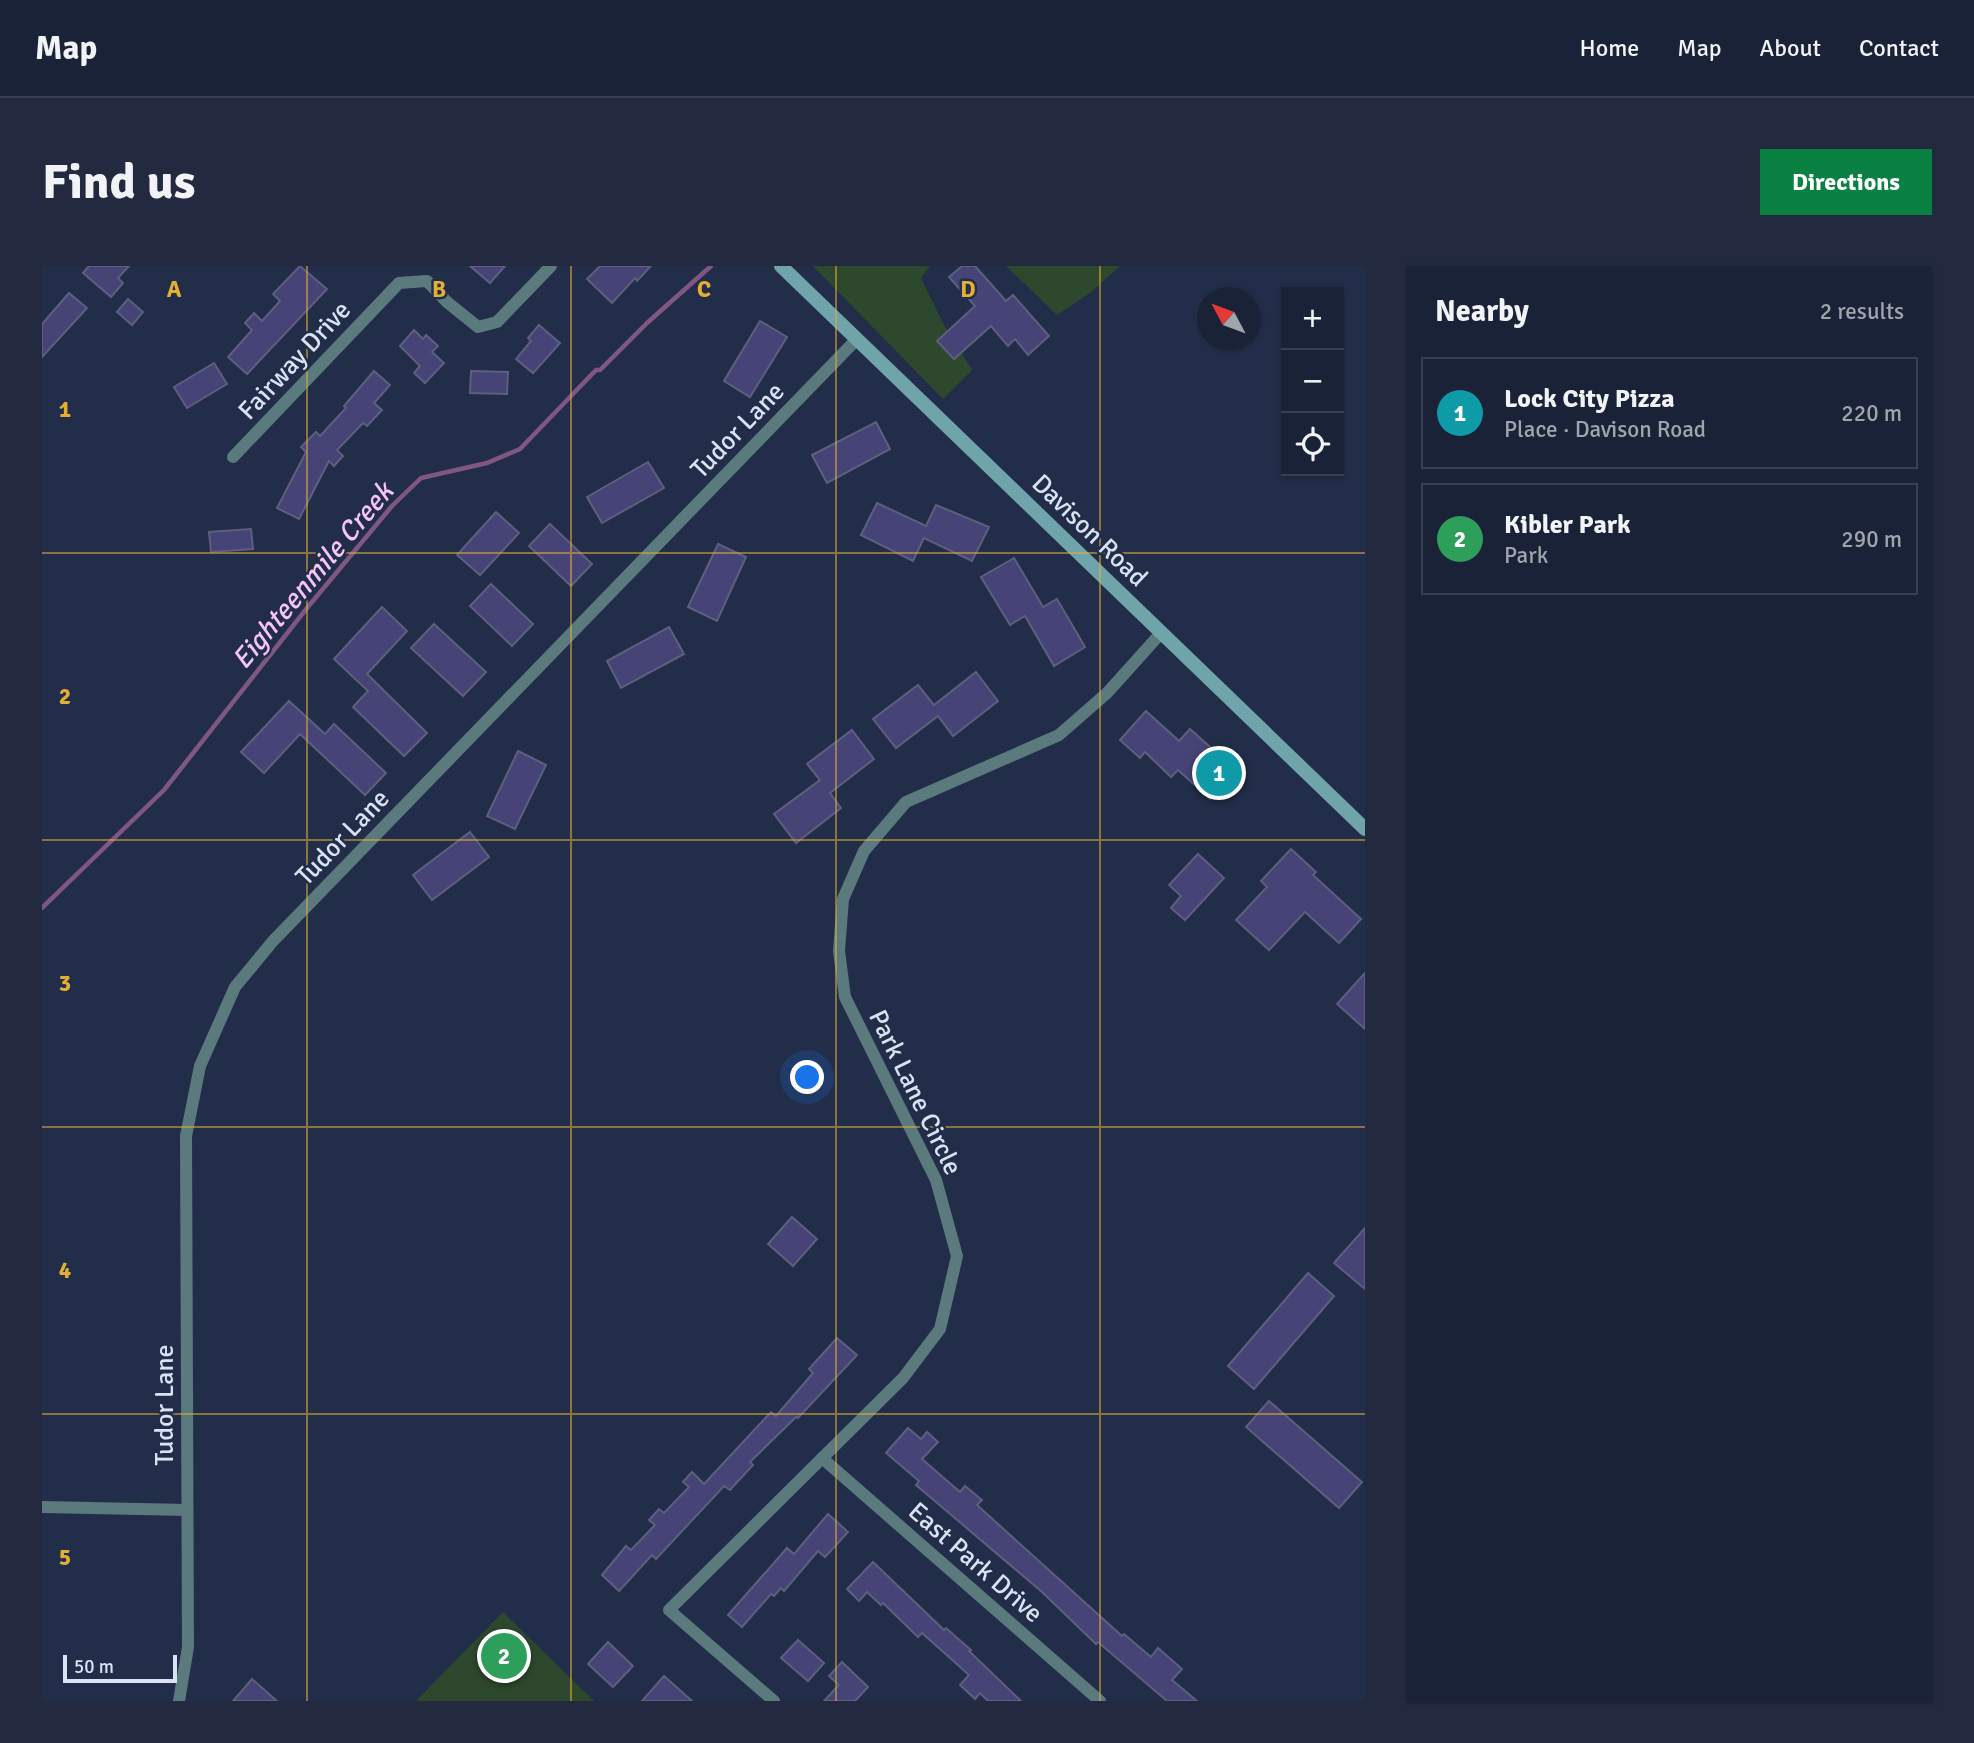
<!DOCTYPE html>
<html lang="en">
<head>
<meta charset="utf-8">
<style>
	body { margin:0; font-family:Signika,sans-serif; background:#232a3f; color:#f1f3f6 }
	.controls { position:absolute; right:21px; top:21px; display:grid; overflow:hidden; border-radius:0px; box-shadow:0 2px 5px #0004 }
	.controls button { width:63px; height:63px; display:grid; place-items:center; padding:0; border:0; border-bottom:2px solid #383f52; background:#1a2237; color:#f1f3f6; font:35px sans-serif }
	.compass { position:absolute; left:1155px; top:21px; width:63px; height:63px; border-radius:50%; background:#1a2237; box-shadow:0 2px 5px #0004; rotate:311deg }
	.scale { position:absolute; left:21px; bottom:18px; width:114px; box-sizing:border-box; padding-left:7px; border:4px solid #dae3f4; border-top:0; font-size:19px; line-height:24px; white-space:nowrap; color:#dae3f4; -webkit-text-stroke:5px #222e49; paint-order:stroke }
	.you { position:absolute; left:766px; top:812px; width:24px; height:24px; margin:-18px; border:5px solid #fff; border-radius:50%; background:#1a73e8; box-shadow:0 0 0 10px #1a73e833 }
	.badge { display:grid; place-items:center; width:46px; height:46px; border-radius:50%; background:#0b8043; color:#fff; font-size:23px; font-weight:700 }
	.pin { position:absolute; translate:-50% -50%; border:4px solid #fff; box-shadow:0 2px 7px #0006 }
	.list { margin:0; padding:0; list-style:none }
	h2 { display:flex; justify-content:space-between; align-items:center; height:91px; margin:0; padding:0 28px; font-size:30px }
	h2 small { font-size:23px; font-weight:400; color:#9fa4ad }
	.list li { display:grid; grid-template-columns:46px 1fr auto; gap:21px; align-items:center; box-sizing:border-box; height:112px; margin:0 14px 14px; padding:0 14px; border:2px solid #383f52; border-radius:0px }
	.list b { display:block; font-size:26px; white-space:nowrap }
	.list p { margin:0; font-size:23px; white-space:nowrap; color:#9fa4ad }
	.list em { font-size:23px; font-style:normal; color:#9fa4ad }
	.icon { flex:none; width:38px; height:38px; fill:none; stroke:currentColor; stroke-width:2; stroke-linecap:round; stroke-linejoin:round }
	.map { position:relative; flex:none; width:1323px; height:1435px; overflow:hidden; border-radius:0px }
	header { display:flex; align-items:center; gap:42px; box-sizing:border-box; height:98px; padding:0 35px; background:#1a2237; border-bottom:2px solid #383f52 }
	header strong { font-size:33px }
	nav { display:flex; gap:38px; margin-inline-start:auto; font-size:24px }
	.intro { display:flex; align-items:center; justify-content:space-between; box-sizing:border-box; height:168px; padding:0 42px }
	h1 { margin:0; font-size:49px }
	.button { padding:18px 32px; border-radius:0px; background:#0b8043; color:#fff; font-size:24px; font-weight:700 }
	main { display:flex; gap:42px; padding:0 42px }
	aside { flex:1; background:#1a2237; border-radius:0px; box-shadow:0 2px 5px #0004 }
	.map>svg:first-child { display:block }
</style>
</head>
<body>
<header>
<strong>Map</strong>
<nav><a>Home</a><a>Map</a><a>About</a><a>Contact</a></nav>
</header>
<div class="intro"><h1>Find us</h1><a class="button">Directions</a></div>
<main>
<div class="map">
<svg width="1323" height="1435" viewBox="0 0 1323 1435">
	<rect width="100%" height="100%" fill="#222e49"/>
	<g fill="#2e482e">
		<path d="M 771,0 L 888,0 L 879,12 L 901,57 L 930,104 L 901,133 Z"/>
		<path d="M 964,0 L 1078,0 L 1048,27 L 1015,49 Z"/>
		<path d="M 461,1346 L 552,1435 L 374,1435 Z"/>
	</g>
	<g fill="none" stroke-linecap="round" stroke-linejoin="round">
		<path stroke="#805783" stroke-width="4.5" d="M 0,642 L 122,524 L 265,342 L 350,240 L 379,212 L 445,197 L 478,183 L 554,104 L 558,104 L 605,57 L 669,0"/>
	</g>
	<g fill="#464376" stroke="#5e5e7e" stroke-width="2">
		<path d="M 47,0 L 87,0 L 76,12 L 81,17 L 69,31 L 41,7 Z"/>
		<path d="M 258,0 L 285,23 L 205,108 L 186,91 L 210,64 L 203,57 L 212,47 L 220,55 L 238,35 L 231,28 Z"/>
		<path d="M 428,0 L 463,0 L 448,17 Z"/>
		<path d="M 558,0 L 609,0 L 595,15 L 593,12 L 570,37 L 545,13 Z"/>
		<path d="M 920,0 L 933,0 L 964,35 L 971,29 L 1007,70 L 986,89 L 973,73 L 966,80 L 949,60 L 912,93 L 895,75 L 933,40 L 907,11 Z"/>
		<path d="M 27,27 L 45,42 L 0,91 L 0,58 Z"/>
		<path d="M 86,33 L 101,46 L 90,59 L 75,46 Z"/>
		<path d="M 718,55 L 745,71 L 708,131 L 682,115 Z"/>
		<path d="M 497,59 L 518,77 L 491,107 L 474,93 L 489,75 L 486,72 Z"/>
		<path d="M 372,64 L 381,73 L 384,69 L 396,80 L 390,86 L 402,97 L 383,117 L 372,107 L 378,100 L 358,80 Z"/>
		<path d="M 172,97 L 185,118 L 145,142 L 132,121 Z"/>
		<path d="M 332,105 L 348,119 L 332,137 L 340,144 L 325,160 L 321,157 L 295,184 L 301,190 L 292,200 L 287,195 L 257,253 L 235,242 L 264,186 L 259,181 L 274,166 L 278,170 L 304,142 L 302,140 Z"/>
		<path d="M 429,105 L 466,106 L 465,128 L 428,127 Z"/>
		<path d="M 834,156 L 848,183 L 785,217 L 770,189 Z"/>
		<path d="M 606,196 L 622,222 L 560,257 L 545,231 Z"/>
		<path d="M 835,237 L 884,260 L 894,239 L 947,261 L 930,295 L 882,272 L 871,295 L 819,269 Z"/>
		<path d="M 454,246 L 477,267 L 438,309 L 415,289 Z"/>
		<path d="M 508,258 L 550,298 L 529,320 L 487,280 Z"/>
		<path d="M 209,263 L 211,283 L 169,286 L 167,266 Z"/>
		<path d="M 676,278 L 704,291 L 675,355 L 646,341 Z"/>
		<path d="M 972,292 L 1001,341 L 1015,333 L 1043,381 L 1012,400 L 983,350 L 968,359 L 939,311 Z"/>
		<path d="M 449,318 L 491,358 L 470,380 L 428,340 Z"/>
		<path d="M 340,341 L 365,365 L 325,408 L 385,467 L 362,490 L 311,441 L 326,425 L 292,393 Z"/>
		<path d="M 392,358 L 444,406 L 421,430 L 369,382 Z"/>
		<path d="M 627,361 L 642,388 L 579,422 L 565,395 Z"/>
		<path d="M 934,406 L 956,435 L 911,470 L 896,450 L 854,482 L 831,453 L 876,419 L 892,439 Z"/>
		<path d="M 247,435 L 283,468 L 292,458 L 344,507 L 323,529 L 258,468 L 222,507 L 199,486 Z"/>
		<path d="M 1104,445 L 1137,475 L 1148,463 L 1178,490 L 1185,482 L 1201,496 L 1168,533 L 1136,504 L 1129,511 L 1103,486 L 1098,492 L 1078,474 Z"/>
		<path d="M 810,464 L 832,493 L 788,527 L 799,542 L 754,577 L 732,548 L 778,514 L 765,498 Z"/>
		<path d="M 476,485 L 504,499 L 473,563 L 445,550 Z"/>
		<path d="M 428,566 L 447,591 L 390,634 L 371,609 Z"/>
		<path d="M 1249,583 L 1274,606 L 1271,609 L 1319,653 L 1297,677 L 1263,646 L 1227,684 L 1194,654 L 1225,621 L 1219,615 Z"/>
		<path d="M 1156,588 L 1182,612 L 1143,654 L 1129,642 L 1139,630 L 1127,619 Z"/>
		<path d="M 1323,707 L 1323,763 L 1295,738 Z"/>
		<path d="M 750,951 L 775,973 L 751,1000 L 726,978 Z"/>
		<path d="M 1323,962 L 1323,1023 L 1292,997 Z"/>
		<path d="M 1266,1007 L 1292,1030 L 1212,1123 L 1186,1100 Z"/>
		<path d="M 795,1072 L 815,1089 L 756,1152 L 754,1151 L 708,1196 L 711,1199 L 688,1224 L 682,1220 L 614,1293 L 610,1289 L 577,1325 L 560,1309 L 584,1280 L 589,1284 L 613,1259 L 607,1254 L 617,1243 L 622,1247 L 647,1221 L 641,1216 L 650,1206 L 662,1218 L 729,1146 L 734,1150 L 771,1107 L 767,1103 Z"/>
		<path d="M 1227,1135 L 1320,1216 L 1297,1242 L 1204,1161 Z"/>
		<path d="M 866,1162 L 879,1173 L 885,1166 L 896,1176 L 880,1193 L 918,1226 L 923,1220 L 940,1234 L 935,1239 L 1080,1370 L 1082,1368 L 1109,1391 L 1116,1382 L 1140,1403 L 1130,1414 L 1155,1435 L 1125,1435 L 1056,1376 L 1054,1378 L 1000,1326 L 874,1219 L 877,1215 L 844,1187 Z"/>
		<path d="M 786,1248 L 806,1266 L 783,1291 L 776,1285 L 742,1325 L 739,1322 L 732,1330 L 729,1328 L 700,1361 L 686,1349 L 745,1282 L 752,1288 Z"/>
		<path d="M 831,1296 L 902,1364 L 904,1362 L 929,1384 L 927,1385 L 979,1435 L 946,1435 L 938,1427 L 933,1433 L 918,1419 L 927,1409 L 880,1367 L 876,1371 L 841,1337 L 839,1339 L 825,1326 L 817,1335 L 805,1323 Z"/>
		<path d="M 756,1374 L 782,1397 L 766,1415 L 739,1392 Z"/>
		<path d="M 566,1376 L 591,1400 L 571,1421 L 546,1398 Z"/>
		<path d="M 800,1396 L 826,1421 L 813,1435 L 782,1435 L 797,1419 L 787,1410 Z"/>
		<path d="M 622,1410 L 650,1435 L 600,1435 Z"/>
		<path d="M 210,1413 L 235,1435 L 191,1435 Z"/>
	</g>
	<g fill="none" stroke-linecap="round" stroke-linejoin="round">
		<g stroke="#5a7a7e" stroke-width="12">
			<path d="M 191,191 L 357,17 L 385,15 L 405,36 L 436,61 L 455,56 L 509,0"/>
			<path d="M 780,1192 L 1058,1435"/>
			<path d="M 0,1241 L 145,1244"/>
			<path d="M 137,1435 L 146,1381 L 144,870 L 158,800 L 193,721 L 231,675 L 814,74"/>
			<path d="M 732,1435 L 627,1344 L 861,1112 L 898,1063 L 915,990 L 894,914 L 803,731 L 797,685 L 801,633 L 822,585 L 864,536 L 1017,469 L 1065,427 L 1119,367"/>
		</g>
		<path stroke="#6fa5aa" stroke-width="14" d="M 739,0 L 1323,563"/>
	</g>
	<path fill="none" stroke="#e2ae34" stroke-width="2" stroke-opacity="0.55" d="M 265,0 L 265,1435M 529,0 L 529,1435M 794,0 L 794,1435M 1058,0 L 1058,1435M 0,287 L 1323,287M 0,574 L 1323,574M 0,861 L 1323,861M 0,1148 L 1323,1148"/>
	<g text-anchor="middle" stroke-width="5" stroke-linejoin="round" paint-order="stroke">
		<g font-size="26" fill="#dae3f4" stroke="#222e49">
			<text transform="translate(252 94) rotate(-47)" y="9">Fairway Drive</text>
			<text transform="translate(695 164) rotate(-46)" y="9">Tudor Lane</text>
			<text transform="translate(1048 264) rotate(44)" y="9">Davison Road</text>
			<text transform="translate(300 571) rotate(-46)" y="9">Tudor Lane</text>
			<text transform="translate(874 826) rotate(64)" y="9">Park Lane Circle</text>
			<text transform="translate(122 1139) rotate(-90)" y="9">Tudor Lane</text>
			<text transform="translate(934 1296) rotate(41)" y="9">East Park Drive</text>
		</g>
		<g font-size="28" font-style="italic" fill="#f7c4fa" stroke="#222e49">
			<text transform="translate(270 309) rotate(-50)" y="10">Eighteenmile Creek</text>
		</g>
	</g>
	<g font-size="23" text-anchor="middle" font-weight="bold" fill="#e2ae34" stroke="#222e49" stroke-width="5" stroke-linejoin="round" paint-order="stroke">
		<text x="132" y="31">A</text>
		<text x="397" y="31">B</text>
		<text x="662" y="31">C</text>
		<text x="926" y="31">D</text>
		<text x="23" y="151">1</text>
		<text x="23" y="438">2</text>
		<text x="23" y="725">3</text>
		<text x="23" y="1012">4</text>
		<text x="23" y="1299">5</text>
	</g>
</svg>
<div class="controls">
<button>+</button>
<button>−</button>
<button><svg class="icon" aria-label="locate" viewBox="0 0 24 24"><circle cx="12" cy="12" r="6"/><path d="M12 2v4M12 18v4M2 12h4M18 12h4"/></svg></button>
</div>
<svg class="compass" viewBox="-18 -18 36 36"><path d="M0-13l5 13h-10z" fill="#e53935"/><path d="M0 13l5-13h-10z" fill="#9fa4ad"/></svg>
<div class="scale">50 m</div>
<div class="you"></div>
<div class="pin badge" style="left:1177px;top:507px;background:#0f9aa8">1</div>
<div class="pin badge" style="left:462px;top:1390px;background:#2e9e5b">2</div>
</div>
<aside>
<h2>Nearby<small>2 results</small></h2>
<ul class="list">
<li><span class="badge" style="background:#0f9aa8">1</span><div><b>Lock City Pizza</b><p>Place · Davison Road</p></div><em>220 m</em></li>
<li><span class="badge" style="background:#2e9e5b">2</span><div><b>Kibler Park</b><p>Park</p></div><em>290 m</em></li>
</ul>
</aside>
</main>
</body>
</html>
